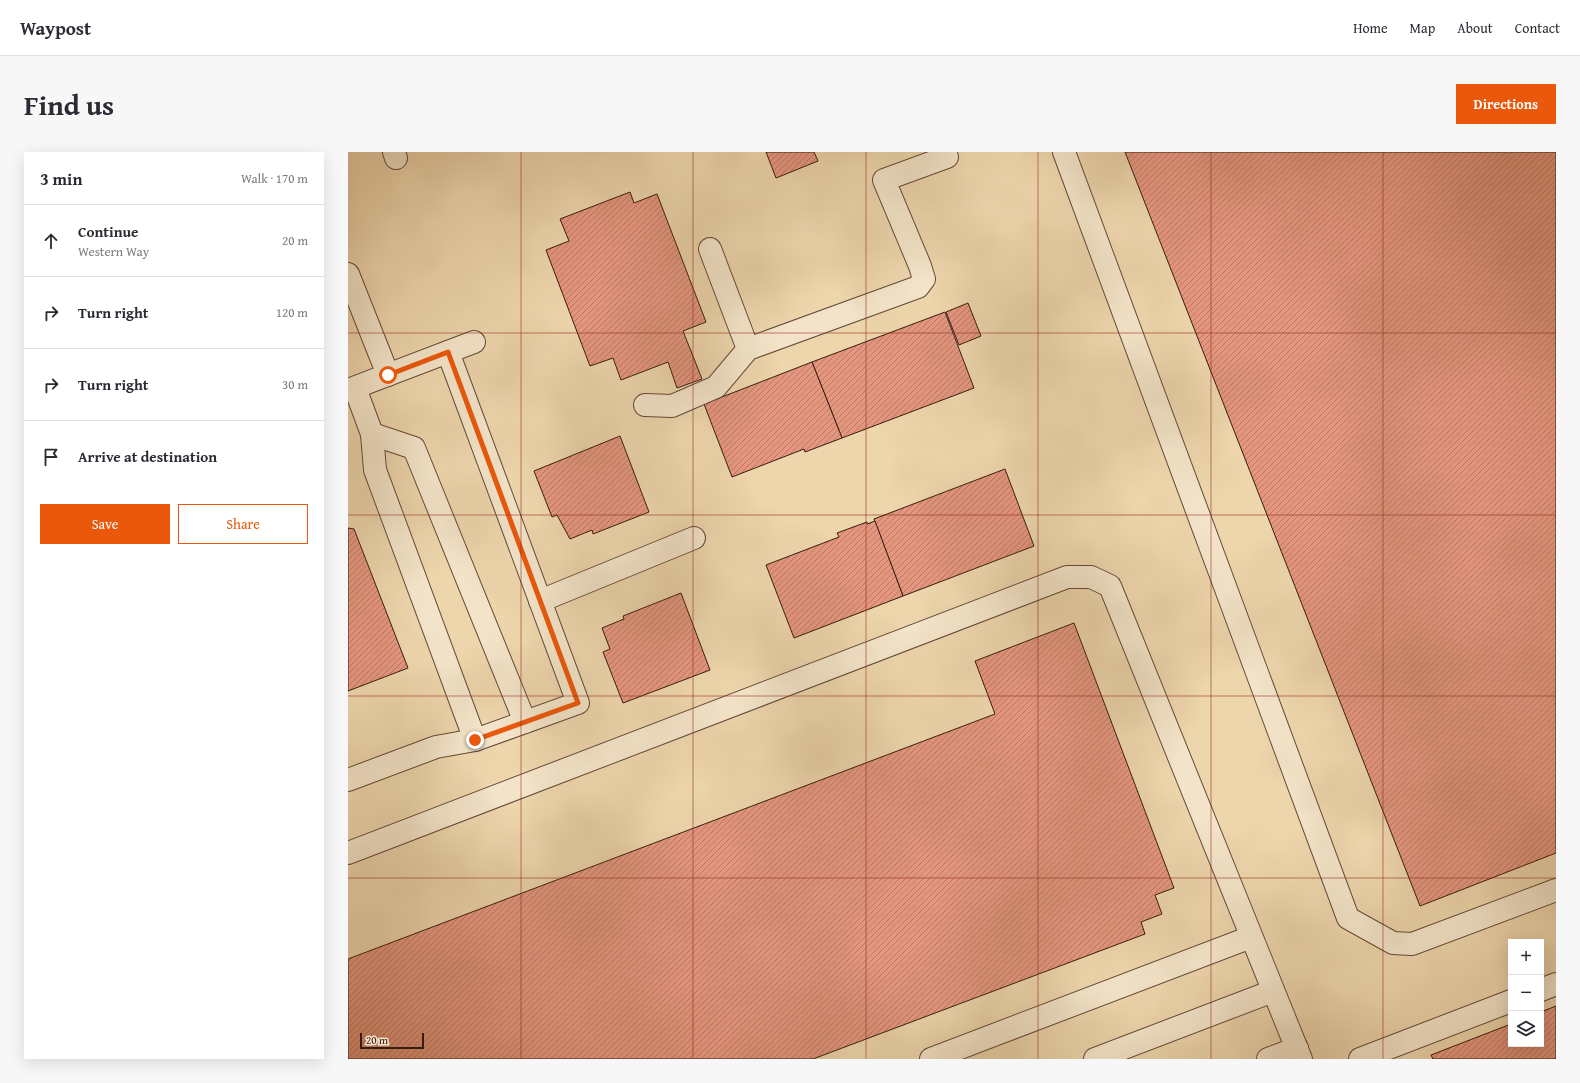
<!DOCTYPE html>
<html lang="en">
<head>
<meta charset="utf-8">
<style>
	body { margin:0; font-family:"Gentium Book Plus",serif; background:#f7f7f7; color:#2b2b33 }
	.controls { position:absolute; right:12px; bottom:12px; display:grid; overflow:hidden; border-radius:0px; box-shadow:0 4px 16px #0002 }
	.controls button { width:36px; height:36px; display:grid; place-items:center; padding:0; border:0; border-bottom:1px solid #e1e1e2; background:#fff; color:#2b2b33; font:20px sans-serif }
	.scale { position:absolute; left:12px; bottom:10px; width:64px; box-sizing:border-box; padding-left:4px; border:2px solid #381b11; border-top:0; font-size:11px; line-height:14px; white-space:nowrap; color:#381b11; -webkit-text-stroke:3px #f3e4c9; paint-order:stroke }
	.stop { position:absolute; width:12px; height:12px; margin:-9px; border:3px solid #ea580c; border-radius:50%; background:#fff }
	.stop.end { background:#ea580c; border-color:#fff; box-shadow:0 1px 4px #0008 }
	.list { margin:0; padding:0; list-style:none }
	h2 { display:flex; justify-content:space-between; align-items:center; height:52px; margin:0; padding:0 16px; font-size:17px }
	h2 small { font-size:13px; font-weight:400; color:#7c7c81 }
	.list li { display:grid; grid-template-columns:26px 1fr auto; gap:12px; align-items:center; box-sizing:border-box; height:72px; padding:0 16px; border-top:1px solid #e1e1e2 }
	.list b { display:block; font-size:15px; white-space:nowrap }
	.list p { margin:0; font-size:13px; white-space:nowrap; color:#7c7c81 }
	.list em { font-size:13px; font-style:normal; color:#7c7c81 }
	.actions { display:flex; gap:8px; padding:12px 16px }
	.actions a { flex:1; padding:9px 0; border:1px solid #ea580c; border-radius:0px; text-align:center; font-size:14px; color:#ea580c }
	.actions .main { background:#ea580c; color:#fff }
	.icon { flex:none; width:22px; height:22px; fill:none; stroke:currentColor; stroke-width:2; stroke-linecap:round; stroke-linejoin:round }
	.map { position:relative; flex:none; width:1208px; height:907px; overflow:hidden; border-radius:0px }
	header { display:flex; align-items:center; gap:24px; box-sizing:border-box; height:56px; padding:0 20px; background:#fff; border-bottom:1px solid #e1e1e2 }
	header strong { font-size:19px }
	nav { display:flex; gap:22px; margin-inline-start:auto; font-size:14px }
	.intro { display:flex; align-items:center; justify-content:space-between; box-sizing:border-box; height:96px; padding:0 24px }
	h1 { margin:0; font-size:28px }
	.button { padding:10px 18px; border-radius:0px; background:#ea580c; color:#fff; font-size:14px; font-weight:700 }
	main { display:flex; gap:24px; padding:0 24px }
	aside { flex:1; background:#fff; border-radius:0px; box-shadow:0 4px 16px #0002 }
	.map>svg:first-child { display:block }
</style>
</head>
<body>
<header>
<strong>Waypost</strong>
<nav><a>Home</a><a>Map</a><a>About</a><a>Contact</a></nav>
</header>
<div class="intro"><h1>Find us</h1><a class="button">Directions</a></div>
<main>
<aside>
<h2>3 min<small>Walk · 170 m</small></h2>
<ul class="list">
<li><svg class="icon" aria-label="ahead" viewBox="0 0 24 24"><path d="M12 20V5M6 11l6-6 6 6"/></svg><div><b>Continue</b><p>Western Way</p></div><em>20 m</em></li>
<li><svg class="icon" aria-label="right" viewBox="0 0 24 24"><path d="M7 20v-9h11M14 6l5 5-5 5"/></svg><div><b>Turn right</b></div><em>120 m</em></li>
<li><svg class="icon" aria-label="right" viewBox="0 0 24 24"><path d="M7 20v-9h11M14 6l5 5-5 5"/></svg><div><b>Turn right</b></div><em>30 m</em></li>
<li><svg class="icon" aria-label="arrive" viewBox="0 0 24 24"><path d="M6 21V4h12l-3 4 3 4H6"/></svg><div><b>Arrive at destination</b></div></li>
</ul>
<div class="actions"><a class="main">Save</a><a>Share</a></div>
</aside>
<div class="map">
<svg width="1208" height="907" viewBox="0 0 1208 907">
	<defs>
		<pattern id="building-hatch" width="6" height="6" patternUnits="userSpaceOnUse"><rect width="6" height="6" fill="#e5967f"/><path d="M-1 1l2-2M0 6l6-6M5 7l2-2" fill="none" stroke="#bb7a67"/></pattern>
	</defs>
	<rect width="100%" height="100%" fill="#edd5ac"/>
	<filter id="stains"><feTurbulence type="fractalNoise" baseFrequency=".005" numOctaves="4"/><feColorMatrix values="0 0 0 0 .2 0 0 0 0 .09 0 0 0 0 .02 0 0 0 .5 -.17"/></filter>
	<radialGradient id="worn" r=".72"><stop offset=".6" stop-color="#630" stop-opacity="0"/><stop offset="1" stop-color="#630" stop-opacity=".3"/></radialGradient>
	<g fill="url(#building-hatch)" stroke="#381b11">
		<path d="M 418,0 L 466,0 L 470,9 L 428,26 Z"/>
		<path d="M 777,0 L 1208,0 L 1208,701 L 1072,754 Z"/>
		<path d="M 282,40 L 286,51 L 309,42 L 358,170 L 335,179 L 354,227 L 329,236 L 320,210 L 273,228 L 265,206 L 242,214 L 198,98 L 221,89 L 212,67 Z"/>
		<path d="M 620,151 L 633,184 L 611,193 L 598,160 Z"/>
		<path d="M 597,160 L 626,236 L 494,286 L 464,210 Z"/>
		<path d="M 464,210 L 494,286 L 457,300 L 456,297 L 384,325 L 356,252 Z"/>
		<path d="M 272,284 L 301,360 L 245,382 L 244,378 L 222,387 L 209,363 L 204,365 L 186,319 Z"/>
		<path d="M 657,317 L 686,394 L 555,444 L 526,367 Z"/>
		<path d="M 527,369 L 555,444 L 446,486 L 418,413 L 491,385 L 489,381 L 519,370 L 519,372 Z"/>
		<path d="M 0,376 L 6,377 L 60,516 L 0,539 Z"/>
		<path d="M 333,441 L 362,518 L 275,551 L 255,500 L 262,497 L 254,476 L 276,467 L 275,464 Z"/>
		<path d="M 726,471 L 826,736 L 807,743 L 814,762 L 793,770 L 797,782 L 465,907 L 0,907 L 0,807 L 647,562 L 627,509 Z"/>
		<path d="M 1208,854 L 1208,907 L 1085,907 L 1083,903 L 1163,872 L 1163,892 L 1193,892 L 1193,860 Z"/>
	</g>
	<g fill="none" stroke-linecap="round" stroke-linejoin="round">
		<g stroke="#654a38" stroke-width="24">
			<g id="minor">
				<path d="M 46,0 L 48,6"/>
				<path d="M 716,0 L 1000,766 L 1045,791 L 1064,792 L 1208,738"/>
				<path d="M 362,97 L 400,197"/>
				<path d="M 0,122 L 40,223"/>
				<path d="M 7,236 L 24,282 L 27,318 L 127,588"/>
				<path d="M 0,238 L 126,190"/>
				<path d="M 297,253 L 324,254 L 368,235 L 400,197 L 570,135 L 576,127 L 572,114 L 536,28 L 599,5"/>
				<path d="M 24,282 L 66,296 L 177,570"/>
				<path d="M 192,449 L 346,386"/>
				<path d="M 0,628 L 88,595 L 127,588 L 230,551 L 100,200"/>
				<path d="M 0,701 L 719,425 L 743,425 L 762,434 L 953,907"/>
				<path d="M 1193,838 L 1208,832"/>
				<path d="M 583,907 L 903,785"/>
				<path d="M 747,907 L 925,839"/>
				<path d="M 920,907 L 949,896"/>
				<path d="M 1012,907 L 1163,849"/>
			</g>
		</g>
		<use href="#minor" stroke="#f3e4c9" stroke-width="22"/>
	</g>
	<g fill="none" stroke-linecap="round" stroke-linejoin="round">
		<path stroke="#ea580c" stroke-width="5" d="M 40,223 L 100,200 L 230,551 L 127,588"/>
	</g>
	<path fill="none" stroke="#8f2418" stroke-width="1" stroke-opacity="0.55" d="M 173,0 L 173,907M 345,0 L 345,907M 518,0 L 518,907M 690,0 L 690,907M 863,0 L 863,907M 1035,0 L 1035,907M 0,181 L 1208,181M 0,363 L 1208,363M 0,544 L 1208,544M 0,726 L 1208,726"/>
	<rect width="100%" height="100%" filter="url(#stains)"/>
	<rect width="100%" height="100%" fill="url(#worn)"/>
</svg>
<div class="controls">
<button>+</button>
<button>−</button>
<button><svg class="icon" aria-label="layers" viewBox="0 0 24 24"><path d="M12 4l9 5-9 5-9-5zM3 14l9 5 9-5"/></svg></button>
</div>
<div class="scale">20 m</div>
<div class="stop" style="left:40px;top:223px"></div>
<div class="stop end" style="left:127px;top:588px"></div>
</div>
</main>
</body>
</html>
